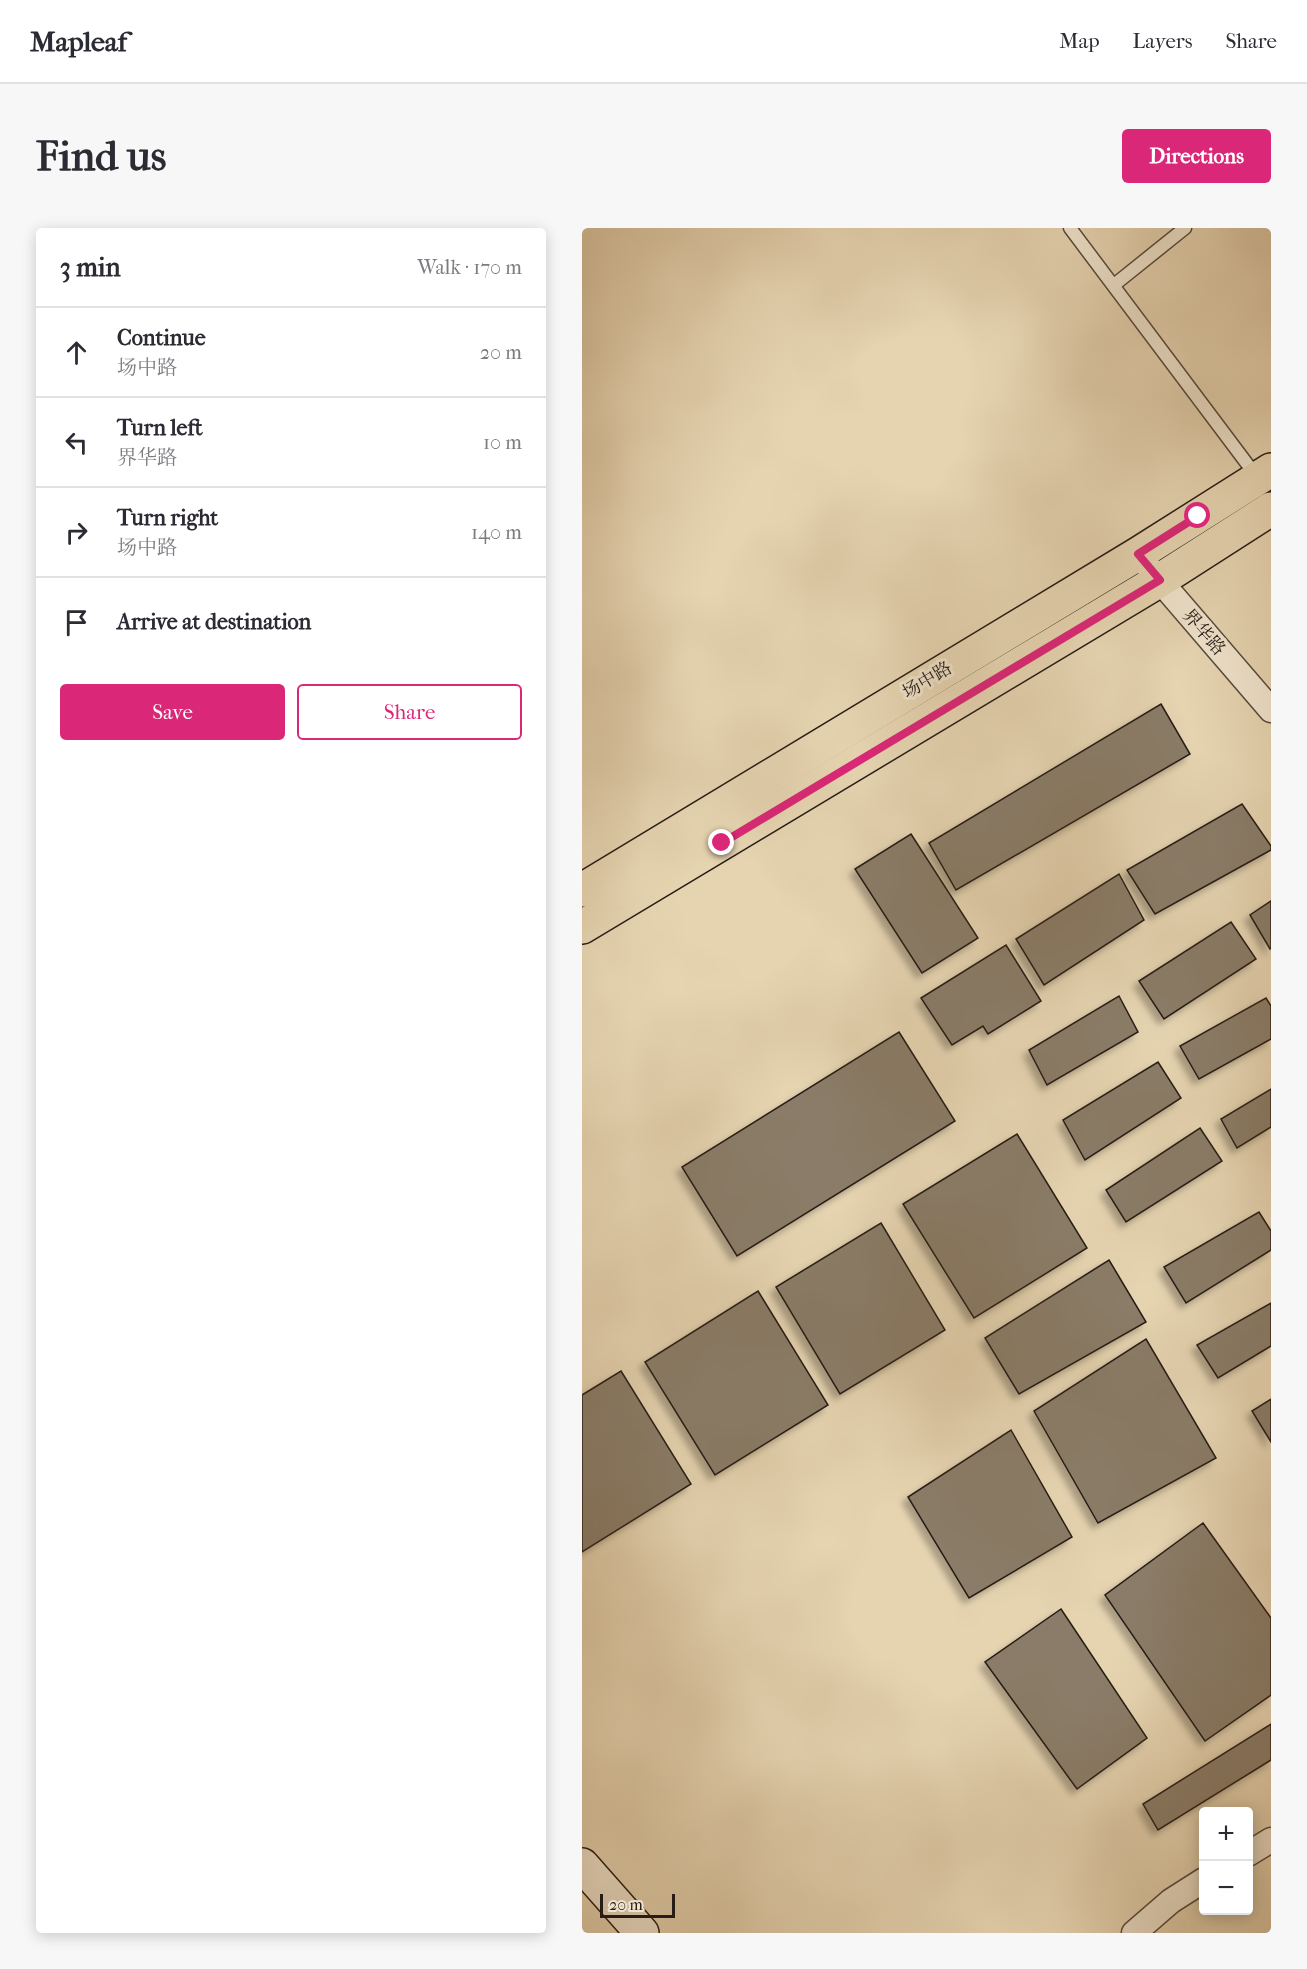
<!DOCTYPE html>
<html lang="en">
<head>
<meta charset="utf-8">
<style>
	body { margin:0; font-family:"IM FELL French Canon","Noto Serif SC",serif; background:#f7f7f7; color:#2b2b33 }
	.controls { position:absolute; right:18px; bottom:18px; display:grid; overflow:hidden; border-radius:6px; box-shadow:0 3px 15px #0003 }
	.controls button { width:54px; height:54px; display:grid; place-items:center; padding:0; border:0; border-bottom:2px solid #e1e1e2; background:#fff; color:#2b2b33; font:30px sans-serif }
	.scale { position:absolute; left:18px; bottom:15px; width:75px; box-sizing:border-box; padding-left:6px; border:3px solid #271c16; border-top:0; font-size:16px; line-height:21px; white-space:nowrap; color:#271c16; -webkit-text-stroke:4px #efe3cc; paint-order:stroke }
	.stop { position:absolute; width:18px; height:18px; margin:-14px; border:4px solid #db2777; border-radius:50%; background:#fff }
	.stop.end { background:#db2777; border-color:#fff; box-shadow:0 2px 6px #0008 }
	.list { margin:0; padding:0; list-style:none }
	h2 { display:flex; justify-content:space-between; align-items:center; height:78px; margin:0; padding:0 24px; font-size:26px }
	h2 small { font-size:20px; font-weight:400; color:#7c7c81 }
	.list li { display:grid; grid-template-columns:39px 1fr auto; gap:18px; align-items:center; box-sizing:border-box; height:90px; padding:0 24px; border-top:2px solid #e1e1e2 }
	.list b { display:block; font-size:22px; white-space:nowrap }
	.list p { margin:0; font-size:20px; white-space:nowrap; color:#7c7c81 }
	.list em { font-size:20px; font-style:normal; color:#7c7c81 }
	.actions { display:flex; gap:12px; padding:18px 24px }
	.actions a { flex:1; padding:14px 0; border:2px solid #db2777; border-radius:6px; text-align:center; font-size:21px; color:#db2777 }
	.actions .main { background:#db2777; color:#fff }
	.icon { flex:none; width:33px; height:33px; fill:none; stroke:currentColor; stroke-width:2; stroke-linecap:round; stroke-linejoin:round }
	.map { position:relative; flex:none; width:689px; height:1705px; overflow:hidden; border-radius:6px }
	header { display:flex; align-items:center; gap:36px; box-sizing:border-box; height:84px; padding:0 30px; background:#fff; border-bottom:2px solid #e1e1e2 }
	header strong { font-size:28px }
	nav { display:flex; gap:33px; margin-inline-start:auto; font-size:21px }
	.intro { display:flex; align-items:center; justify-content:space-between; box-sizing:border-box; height:144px; padding:0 36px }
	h1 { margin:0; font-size:42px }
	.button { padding:15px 27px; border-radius:6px; background:#db2777; color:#fff; font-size:21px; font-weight:700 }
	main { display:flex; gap:36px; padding:0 36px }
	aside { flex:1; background:#fff; border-radius:6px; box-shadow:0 3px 15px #0003 }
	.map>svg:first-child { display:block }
</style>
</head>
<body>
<header>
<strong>Mapleaf</strong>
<nav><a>Map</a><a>Layers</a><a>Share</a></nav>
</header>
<div class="intro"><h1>Find us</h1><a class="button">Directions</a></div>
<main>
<aside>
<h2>3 min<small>Walk · 170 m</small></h2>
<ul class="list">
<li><svg class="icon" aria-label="ahead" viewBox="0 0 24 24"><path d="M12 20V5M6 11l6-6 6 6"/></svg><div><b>Continue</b><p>场中路</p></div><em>20 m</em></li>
<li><svg class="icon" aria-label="left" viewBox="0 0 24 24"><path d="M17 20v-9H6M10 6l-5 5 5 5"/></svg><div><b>Turn left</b><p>界华路</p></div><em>10 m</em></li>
<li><svg class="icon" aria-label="right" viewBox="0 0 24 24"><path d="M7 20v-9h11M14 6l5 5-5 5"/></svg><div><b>Turn right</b><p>场中路</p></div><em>140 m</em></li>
<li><svg class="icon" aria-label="arrive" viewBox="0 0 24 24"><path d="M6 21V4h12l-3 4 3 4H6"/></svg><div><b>Arrive at destination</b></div></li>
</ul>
<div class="actions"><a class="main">Save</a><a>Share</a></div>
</aside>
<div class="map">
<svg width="689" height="1705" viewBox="0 0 689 1705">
	<defs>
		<filter id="shadow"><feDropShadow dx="-5.5" dy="5.5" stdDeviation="3" flood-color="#0004"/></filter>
	</defs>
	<rect width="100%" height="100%" fill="#e6d4b1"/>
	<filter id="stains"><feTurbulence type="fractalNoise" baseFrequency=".00333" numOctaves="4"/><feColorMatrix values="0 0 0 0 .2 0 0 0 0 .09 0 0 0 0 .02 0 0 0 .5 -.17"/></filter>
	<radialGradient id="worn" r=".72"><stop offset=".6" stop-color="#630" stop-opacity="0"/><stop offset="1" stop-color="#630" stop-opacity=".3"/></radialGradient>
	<g fill="#8a7c67" stroke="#271c16" stroke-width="1.5" filter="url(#shadow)">
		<path d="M 579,476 L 608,526 L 374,662 L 347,615 Z"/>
		<path d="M 660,576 L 689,618 L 689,622 L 573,686 L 545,642 Z"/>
		<path d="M 329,606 L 396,710 L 340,745 L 273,641 Z"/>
		<path d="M 537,646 L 562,692 L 462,757 L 434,711 Z"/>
		<path d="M 689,673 L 689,720 L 688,721 L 668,687 Z"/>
		<path d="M 649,694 L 674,731 L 582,791 L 557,753 Z"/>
		<path d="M 424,717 L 459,773 L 406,806 L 401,798 L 370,817 L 339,770 Z"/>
		<path d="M 537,768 L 556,804 L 465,857 L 447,822 Z"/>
		<path d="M 684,770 L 689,778 L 689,811 L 617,851 L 598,818 Z"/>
		<path d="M 317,804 L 373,893 L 155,1028 L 100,939 Z"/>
		<path d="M 576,834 L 599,870 L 503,932 L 481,892 Z"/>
		<path d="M 689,861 L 689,899 L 655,920 L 639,891 Z"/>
		<path d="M 618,900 L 640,933 L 544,994 L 524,962 Z"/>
		<path d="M 435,906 L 505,1020 L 392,1090 L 321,976 Z"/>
		<path d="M 677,984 L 689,1003 L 689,1022 L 604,1075 L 582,1039 Z"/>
		<path d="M 299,995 L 363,1102 L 258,1166 L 194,1059 Z"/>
		<path d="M 527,1032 L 564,1094 L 437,1166 L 403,1110 Z"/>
		<path d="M 176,1063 L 246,1177 L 133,1247 L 63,1134 Z"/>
		<path d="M 689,1075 L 689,1118 L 636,1150 L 615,1117 Z"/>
		<path d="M 564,1111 L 634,1230 L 516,1295 L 452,1183 Z"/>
		<path d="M 39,1143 L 109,1256 L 0,1324 L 0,1167 Z"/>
		<path d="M 689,1171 L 689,1214 L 670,1183 Z"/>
		<path d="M 429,1202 L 490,1309 L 387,1370 L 326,1269 Z"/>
		<path d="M 621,1295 L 689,1390 L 689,1467 L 623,1513 L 523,1367 Z"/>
		<path d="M 479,1381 L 565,1510 L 495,1561 L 403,1434 Z"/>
		<path d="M 689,1496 L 689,1532 L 576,1602 L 561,1576 Z"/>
	</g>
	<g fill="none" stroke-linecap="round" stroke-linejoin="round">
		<g stroke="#574a3d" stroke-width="15">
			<g id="lane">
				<path d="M 488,0 L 675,249"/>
				<path d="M 532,57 L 603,0"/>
			</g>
		</g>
		<g stroke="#574a3d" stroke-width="27">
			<g id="street">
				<path d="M 567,340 L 689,482"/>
				<path d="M 666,1626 L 689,1612"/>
				<path d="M 552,1705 L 589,1673 L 622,1652"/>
			</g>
		</g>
		<g stroke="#271c16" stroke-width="36">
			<path id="secondary" d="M 0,1637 L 60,1705"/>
		</g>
		<g stroke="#271c16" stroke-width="36">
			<g id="primary">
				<path d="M 0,662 L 556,326 L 689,242"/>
				<path d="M 0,699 L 578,352 L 689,281"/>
			</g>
		</g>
		<use href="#lane" stroke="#efe3cc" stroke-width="12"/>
		<use href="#street" stroke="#efe3cc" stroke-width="24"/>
		<use href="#secondary" stroke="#efe3cc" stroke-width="33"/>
		<use href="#primary" stroke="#e6d4b1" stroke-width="33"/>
	</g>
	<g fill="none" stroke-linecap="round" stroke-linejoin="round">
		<path stroke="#db2777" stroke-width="8" d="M 140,615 L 578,352 L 556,326 L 616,288"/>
	</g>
	<g text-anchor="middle" stroke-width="6" stroke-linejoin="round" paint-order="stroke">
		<g font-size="18" fill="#271c16" stroke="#efe3cc">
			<text transform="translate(622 404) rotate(49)" y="6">界华路</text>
			<text transform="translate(345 452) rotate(-31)" y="6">场中路</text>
		</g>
	</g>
	<rect width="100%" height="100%" filter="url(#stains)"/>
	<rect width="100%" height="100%" fill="url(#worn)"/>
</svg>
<div class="controls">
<button>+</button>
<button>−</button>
</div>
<div class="scale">20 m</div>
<div class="stop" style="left:616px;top:288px"></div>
<div class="stop end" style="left:140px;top:615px"></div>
</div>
</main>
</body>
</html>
